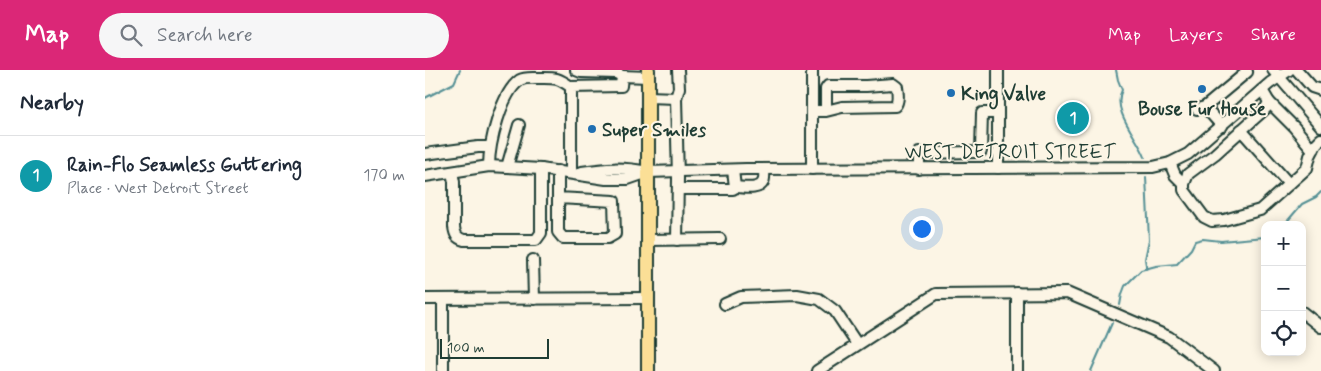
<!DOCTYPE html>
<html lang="en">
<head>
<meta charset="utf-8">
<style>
	body { margin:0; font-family:Mynerve,sans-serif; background:#f6f6f7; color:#1f2937 }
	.controls { position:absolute; right:15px; bottom:15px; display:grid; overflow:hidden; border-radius:10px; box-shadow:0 2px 12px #0003 }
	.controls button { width:45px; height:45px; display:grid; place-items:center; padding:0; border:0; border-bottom:1px solid #e0e1e3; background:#fff; color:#1f2937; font:25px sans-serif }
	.scale { position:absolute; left:15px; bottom:12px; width:109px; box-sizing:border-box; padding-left:5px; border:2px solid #1f3d34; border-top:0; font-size:14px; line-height:18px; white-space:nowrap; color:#1f3d34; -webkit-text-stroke:4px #fcf5e5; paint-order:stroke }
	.you { position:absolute; left:496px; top:158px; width:18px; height:18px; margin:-12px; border:4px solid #fff; border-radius:50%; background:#1a73e8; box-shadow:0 0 0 8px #1a73e833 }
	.badge { display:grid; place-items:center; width:32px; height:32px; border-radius:50%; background:#db2777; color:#fff; font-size:16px; font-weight:700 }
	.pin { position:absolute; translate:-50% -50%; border:2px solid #fff; box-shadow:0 1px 5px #0006 }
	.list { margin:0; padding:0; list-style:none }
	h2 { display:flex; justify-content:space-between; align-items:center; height:65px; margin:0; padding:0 20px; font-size:21px }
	h2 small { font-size:16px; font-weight:400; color:#747a83 }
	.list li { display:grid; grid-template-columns:32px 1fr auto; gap:15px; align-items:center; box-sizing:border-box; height:80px; padding:0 20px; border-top:1px solid #e0e1e3 }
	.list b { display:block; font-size:19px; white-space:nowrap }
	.list p { margin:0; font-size:16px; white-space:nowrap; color:#747a83 }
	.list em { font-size:16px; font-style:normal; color:#747a83 }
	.icon { flex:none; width:28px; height:28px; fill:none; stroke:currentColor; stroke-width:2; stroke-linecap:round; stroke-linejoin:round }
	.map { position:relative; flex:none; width:896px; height:301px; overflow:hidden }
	header { display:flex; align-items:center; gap:30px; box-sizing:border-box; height:70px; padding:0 25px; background:#db2777; color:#fff }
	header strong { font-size:24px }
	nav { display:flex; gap:28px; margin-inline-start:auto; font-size:18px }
	.search { width:350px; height:45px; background:#f6f6f7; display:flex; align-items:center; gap:12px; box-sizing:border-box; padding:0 18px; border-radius:28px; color:#747a83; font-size:19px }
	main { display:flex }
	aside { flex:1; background:#fff }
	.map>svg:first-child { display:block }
</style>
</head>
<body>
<header>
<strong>Map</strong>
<div class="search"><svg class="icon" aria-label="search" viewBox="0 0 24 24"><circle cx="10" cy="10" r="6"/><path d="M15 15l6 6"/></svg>Search here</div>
<nav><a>Map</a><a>Layers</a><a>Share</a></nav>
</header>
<main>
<aside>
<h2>Nearby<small></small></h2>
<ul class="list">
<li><span class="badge" style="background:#0f9aa8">1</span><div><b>Rain-Flo Seamless Guttering</b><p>Place · West Detroit Street</p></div><em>170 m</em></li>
</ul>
</aside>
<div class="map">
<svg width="896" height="301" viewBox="0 0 896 301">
	<rect width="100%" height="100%" fill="#fcf5e5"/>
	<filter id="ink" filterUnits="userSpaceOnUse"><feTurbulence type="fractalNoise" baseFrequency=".02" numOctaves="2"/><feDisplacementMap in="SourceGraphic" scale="10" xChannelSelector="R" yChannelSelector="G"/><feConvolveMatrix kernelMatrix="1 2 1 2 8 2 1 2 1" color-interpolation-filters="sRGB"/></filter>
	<g filter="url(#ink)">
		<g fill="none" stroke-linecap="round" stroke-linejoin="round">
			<g stroke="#549095" stroke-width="2">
				<path d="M 691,0 L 693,10 L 697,20 C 686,41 713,68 720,87"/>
				<path d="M 0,28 L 29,13 L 35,0"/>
				<path d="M 859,155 L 877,134 L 891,127 L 896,122"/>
				<path d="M 721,199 L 721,195 L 720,189 L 724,170 L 721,107"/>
				<path d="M 695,235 L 697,224 L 700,216 L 716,200 L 731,196 L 752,194 L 766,179 L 770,171 L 778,169 L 796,171 L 840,167"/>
				<path d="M 666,301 L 687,253"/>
			</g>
			<g stroke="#1f3d34" stroke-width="14">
				<g id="minor">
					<path d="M 151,0 L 156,2 L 191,3 L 197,6"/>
					<path d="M 573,0 L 573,98"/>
					<path d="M 848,0 L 896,56"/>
					<path d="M 872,0 L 887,17 L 896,20"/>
					<path d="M 837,20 L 844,32 L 841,38 L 790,84 L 763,104 L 759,114 L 759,120 L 779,147 L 787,151 L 799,150 L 835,140 L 882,98 L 885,86 L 891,74 L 896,69"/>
					<path d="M 223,27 L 251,28"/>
					<path d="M 844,32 L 869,57 L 888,80"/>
					<path d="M 780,37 L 797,56"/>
					<path d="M 772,39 L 780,37 L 822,2 L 821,0"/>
					<path d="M 387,41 L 401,41 L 417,37 L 470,36 C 474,31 473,24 472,17 L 468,14 L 441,16 L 403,16 L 401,19 L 401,41"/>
					<path d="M 816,60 L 864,114"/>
					<path d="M 0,84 L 53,77 L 65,77"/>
					<path d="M 745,93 L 750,105 L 759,114"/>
					<path d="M 64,96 C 64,74 76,23 95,10 C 100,7 108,8 114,8 C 130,8 132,7 146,17"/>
					<path d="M 82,97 L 94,55"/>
					<path d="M 387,99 L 387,0"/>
					<path d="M 494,99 L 494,83 L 553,82 L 556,81 L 557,43 L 573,43"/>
					<path d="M 133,101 C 133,122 133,142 133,162 L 138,168 L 183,168 L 190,164 L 189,131 L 133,128"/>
					<path d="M 27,102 L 29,112 L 29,157 C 30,165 32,168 39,170 L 111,170 L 116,163 L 116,99"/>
					<path d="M 157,102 C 181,98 198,97 222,102"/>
					<path d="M 146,103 L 146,17 L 196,16 L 197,6 L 223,7"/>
					<path d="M 0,106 L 64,96 L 116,99 L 181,109 L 203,109 L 223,102 L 321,99 L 728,97 L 745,93 L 763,84 L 845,13 L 864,0"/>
					<path d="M 310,117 C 317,117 334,121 338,112 C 340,109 339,103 339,99"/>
					<path d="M 253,119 L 308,119 L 310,117 L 308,100"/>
					<path d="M 223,170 L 295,169"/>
					<path d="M 252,170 L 253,108 L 251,28 L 254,18 L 253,0"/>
					<path d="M 108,190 L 109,229"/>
					<path d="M 592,223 L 592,301"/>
					<path d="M 0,229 L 223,228"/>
					<path d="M 18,229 L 18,301"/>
					<path d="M 300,234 L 316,227 L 372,225 L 394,229 L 410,241 L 432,274"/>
					<path d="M 877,242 L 896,257"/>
					<path d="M 392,301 L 511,224 L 642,223 L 744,267 L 789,301"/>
				</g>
			</g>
			<g stroke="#1f3d34" stroke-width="16">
				<path id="major" d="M 223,301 L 223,0"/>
			</g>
			<use href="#minor" stroke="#fcf5e5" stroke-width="10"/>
			<use href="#major" stroke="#fbdf96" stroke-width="12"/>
		</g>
	</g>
	<g fill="#1f6fb2" stroke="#fcf5e5" stroke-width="2">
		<circle cx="777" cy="19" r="5"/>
		<circle cx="526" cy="23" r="5"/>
		<circle cx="167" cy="59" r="5"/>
	</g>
	<g text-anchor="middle" stroke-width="4" stroke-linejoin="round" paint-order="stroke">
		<g font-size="19" font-weight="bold" fill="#1f3d34" stroke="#fcf5e5" text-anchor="start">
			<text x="536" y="30">King Valve</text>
			<text x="777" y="45" text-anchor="middle">Bouse Fur House</text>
			<text x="177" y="66">Super Smiles</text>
		</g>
		<g font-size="19" fill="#1f3d34" stroke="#fcf5e5">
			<text x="585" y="88">WEST DETROIT STREET</text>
		</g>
	</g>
</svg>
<div class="controls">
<button>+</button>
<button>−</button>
<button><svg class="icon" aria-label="locate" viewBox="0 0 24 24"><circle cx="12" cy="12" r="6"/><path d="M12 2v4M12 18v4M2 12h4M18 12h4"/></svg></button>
</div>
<div class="scale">100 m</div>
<div class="you"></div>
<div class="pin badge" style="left:648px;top:48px;background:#0f9aa8">1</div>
</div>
</main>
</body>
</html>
